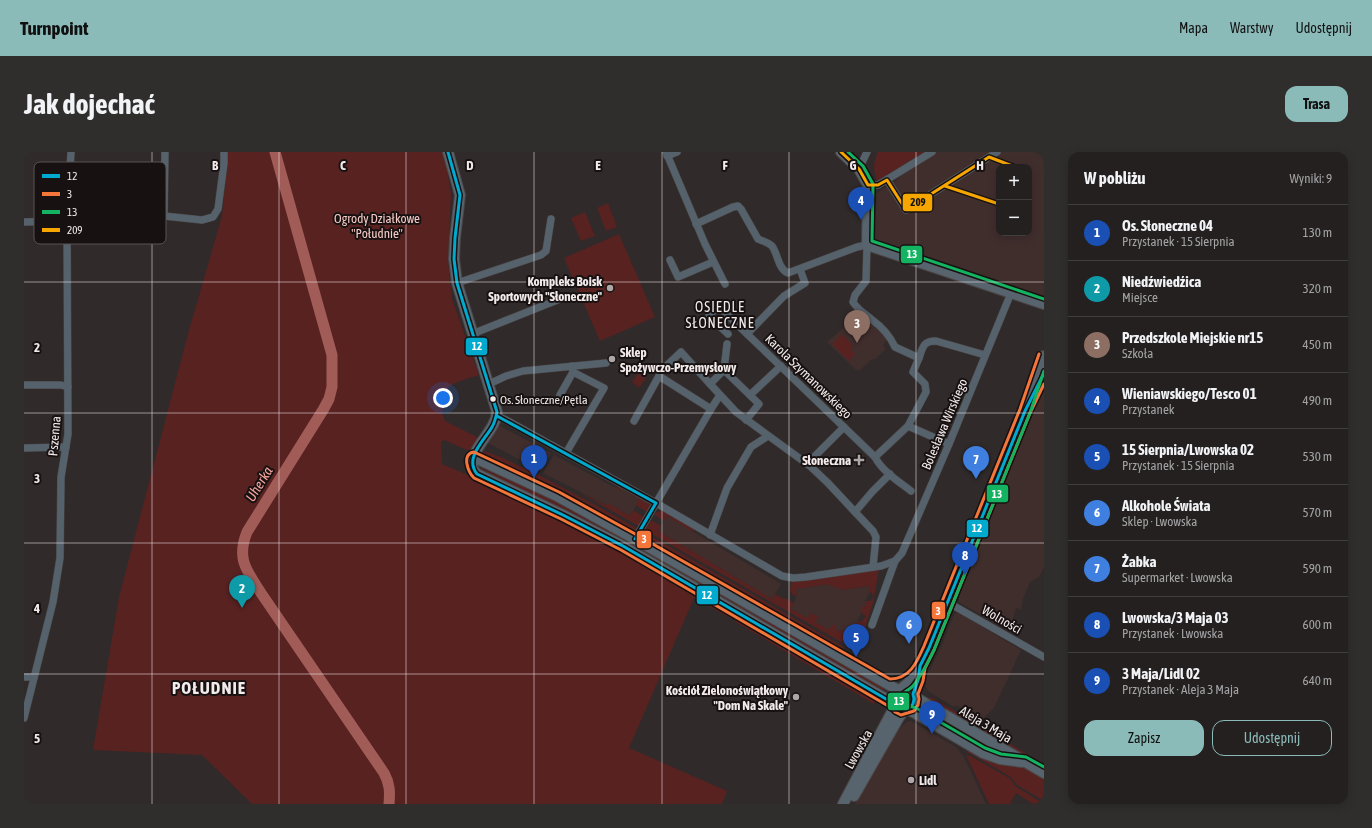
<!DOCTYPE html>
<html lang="pl">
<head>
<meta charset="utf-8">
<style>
	body { margin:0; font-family:"Asap Condensed",sans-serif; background:#302d2d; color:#f1f3f6 }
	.controls { position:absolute; right:12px; top:12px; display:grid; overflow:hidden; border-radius:8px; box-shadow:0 2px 10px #0003 }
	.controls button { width:36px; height:36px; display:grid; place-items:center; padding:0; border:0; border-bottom:1px solid #413e3e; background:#242020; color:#f1f3f6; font:20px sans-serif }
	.you { position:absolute; left:419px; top:246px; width:14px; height:14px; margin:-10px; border:3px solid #fff; border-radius:50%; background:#1a73e8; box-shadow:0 0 0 6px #1a73e833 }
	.badge { display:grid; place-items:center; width:26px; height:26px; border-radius:50%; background:#8bbbb9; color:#fff; font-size:13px; font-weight:700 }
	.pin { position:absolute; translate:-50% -33px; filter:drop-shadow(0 1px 2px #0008) }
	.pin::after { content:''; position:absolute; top:21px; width:14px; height:12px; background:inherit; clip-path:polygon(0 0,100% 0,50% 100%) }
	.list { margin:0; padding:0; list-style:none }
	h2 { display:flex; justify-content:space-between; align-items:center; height:52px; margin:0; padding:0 16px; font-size:17px }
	h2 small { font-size:13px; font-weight:400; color:#a3a3a5 }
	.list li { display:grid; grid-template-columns:26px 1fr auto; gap:12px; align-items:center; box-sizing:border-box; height:56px; padding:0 16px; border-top:1px solid #413e3e }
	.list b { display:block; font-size:15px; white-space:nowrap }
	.list p { margin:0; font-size:13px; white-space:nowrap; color:#a3a3a5 }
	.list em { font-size:13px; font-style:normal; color:#a3a3a5 }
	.actions { display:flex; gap:8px; padding:12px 16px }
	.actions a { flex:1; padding:9px 0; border:1px solid #8bbbb9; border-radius:12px; text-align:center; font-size:14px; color:#8bbbb9 }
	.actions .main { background:#8bbbb9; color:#111 }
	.map { position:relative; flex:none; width:1020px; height:652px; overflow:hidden; border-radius:12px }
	header { display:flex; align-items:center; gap:24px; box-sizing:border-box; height:56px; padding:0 20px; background:#8bbbb9; color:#111 }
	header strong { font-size:19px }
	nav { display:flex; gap:22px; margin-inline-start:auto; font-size:14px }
	.intro { display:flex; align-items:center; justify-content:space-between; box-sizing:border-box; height:96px; padding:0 24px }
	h1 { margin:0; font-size:28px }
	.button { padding:10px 18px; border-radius:12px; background:#8bbbb9; color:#111; font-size:14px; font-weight:700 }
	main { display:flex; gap:24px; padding:0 24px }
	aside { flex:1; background:#242020; border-radius:12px; box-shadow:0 2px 10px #0003 }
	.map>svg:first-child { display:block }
</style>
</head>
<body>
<header>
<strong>Turnpoint</strong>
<nav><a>Mapa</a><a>Warstwy</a><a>Udostępnij</a></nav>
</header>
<div class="intro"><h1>Jak dojechać</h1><a class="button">Trasa</a></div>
<main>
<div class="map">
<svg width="1020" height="652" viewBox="0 0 1020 652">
	<rect width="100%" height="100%" fill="#302a2a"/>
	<g fill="#402e2d" fill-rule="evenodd">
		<path d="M 911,0 L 1020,0 L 1020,147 L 851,91 L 846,87 L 849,46 L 851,42 L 873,28 L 882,18 ZM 975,15 L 1005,15 L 1005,81 L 975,81 Z"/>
		<path d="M 837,161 L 864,186 L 859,193 L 862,197 L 851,207 L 848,207 L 836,218 L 832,218 L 803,190 Z"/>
		<path d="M 1020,235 L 1020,415 L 1015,425 L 1006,430 L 999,447 L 997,458 L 992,456 L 986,476 L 983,478 L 935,450 L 935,441 Z"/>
		<path d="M 474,273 L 527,301 L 517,319 L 464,291 Z"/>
		<path d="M 530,303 L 592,336 L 597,339 L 598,337 L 616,347 L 606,364 L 584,351 L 582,353 L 519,321 Z"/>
		<path d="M 643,364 L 757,432 L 748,447 L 634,379 Z"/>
		<path d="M 805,432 L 811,433 L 817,436 L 818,438 L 845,434 L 846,440 L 841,449 L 842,454 L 837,455 L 837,461 L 833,470 L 834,476 L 812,479 L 805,478 L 767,457 L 773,443 L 772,437 Z"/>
		<path d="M 932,461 L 935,461 L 997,498 L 970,556 L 955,570 L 941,561 L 942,559 L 932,553 L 930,555 L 904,539 L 902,535 L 902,526 L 918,493 L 929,465 Z"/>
		<path d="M 884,569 L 887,569 L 932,595 L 940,605 L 962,652 L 831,652 L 841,632 L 871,580 Z"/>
	</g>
	<g fill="#582221" fill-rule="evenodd">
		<path d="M 204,0 L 420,0 L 427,42 L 424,109 L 428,147 L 455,223 C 443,227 430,229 422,238 L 418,261 L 421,269 L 453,285 L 456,288 L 450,297 L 443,298 L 420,288 L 417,290 L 418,312 L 460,330 L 472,338 L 504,353 L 519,357 L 557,374 L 712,463 L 706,466 L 670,446 L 605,596 L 703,639 L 698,652 L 228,652 L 178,603 L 69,598 L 95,445 L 165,178 L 198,64 L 204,6 ZM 306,244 L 299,258 L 255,328 L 305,244 Z"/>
		<path d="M 854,0 L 901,0 L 853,29 C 849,16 849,12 854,0 Z"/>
		<path d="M 584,51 L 593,75 L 582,79 L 573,56 Z"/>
		<path d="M 561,60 L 571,84 L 557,89 L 547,66 Z"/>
		<path d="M 595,82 L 631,165 L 576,189 L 540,106 Z"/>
		<path d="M 818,182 L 829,194 L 826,197 L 831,202 L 825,209 L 808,192 Z"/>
		<path d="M 614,221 L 622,226 L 615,236 L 608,230 Z"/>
		<path d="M 458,298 L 477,305 L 512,322 L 508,325 L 506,324 L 505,326 L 461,306 Z"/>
		<path d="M 454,315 L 479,325 L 550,358 L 861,533 L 858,539 L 810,511 L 789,501 L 459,322 Z"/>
		<path d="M 513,322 L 579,357 L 614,377 L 607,380 C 575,363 544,344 512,329 L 513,327 L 509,325 Z"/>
		<path d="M 595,334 L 624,350 L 626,354 L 625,359 L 621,359 L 612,353 L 615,347 L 599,337 L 597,339 L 592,336 Z"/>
		<path d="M 553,339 L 582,353 L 584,351 L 606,364 L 609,358 L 620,365 L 616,375 Z"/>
		<path d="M 638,359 L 671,376 L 669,380 L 643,364 L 640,369 L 631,363 L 631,361 Z"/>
		<path d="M 629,369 L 637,374 L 634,379 L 748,447 L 751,442 L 760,447 L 761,446 L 770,451 L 767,457 L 784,466 L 787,461 L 794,465 L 791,470 L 805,478 L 808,473 L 811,473 L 812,479 L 834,476 L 833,470 L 838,469 L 842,464 L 837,461 L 837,455 L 842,454 L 841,449 L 847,449 L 849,445 L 848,441 L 846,440 L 845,434 L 817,438 L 817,436 L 811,437 L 811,434 L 805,434 L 805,432 L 772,437 L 773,443 L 770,444 L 766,439 L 767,431 L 770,429 L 855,417 L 849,451 L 833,499 L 621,378 L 625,370 Z"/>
		<path d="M 620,380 L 820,495 L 818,498 L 787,484 L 620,387 Z"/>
		<path d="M 717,466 L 853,547 L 850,552 L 710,469 Z"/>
		<circle cx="880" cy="547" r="7"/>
		<path d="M 907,545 L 1020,612 L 1020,618 L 952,577 L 905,547 Z"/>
		<path d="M 901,555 L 984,604 L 974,605 L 897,561 Z"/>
		<path d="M 946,599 L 972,612 L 1001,615 L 1020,626 L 1020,649 L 993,633 L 987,625 L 947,602 L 942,600 Z"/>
		<path d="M 942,603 L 946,604 L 987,627 L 991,634 L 1020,652 L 1009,652 L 992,641 L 986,652 L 965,652 Z"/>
	</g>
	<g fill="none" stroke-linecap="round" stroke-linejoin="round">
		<path stroke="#a15c58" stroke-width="11" d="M 251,0 L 308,203 L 308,235 L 305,247 L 299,258 L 223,380 C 212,407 223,419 237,441 L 360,621 C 366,632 366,640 365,652"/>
		<g stroke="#4a4646" stroke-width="8">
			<g id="street">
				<path d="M 642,0 L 681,92 L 701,132"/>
				<path d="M 643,4 L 653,0"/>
				<path d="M 835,17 L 843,0"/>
				<path d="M 863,28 L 882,58 L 973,0"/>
				<path d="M 844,33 L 854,33 L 908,0"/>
				<path d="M 140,64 L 141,0"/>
				<path d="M 0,70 L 130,67 L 140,64 L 178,68 L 189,65 L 194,57 L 200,11 L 200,0"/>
				<path d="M 672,72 L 709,55 L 714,54 L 717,57 L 734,87 C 738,89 744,90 748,94 C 754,102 754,117 764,121 L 833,95 L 843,93 L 842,129 L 831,143 L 829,150 C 834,158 840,161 847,167 C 857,174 866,184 871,195 L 895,206 L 889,220 L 901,232 L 902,240 L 884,274 L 851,305"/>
				<path d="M 646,108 L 654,125 L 689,110"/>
				<path d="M 433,131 L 517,103 L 522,99 L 527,67"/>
				<path d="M 448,182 L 541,145"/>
				<path d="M 704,182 L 685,164 L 694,154 L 851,305 C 858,319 874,329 887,339"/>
				<path d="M 723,182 L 760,144 L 781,131 L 776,117"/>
				<path d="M 703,192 L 700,218 L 686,232 L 712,260 L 786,314 L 804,331 L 831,360"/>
				<path d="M 895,206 C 899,195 899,189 912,189 L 961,203"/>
				<path d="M 700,218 L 735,252 L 722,268"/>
				<path d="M 635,224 L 638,218 L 657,200 L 686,232"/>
				<path d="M 465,232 L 482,224 L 499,219 L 582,211"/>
				<path d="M 0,233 L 37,233 L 44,235"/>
				<path d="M 536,243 L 549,220"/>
				<path d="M 726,243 L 757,214"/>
				<path d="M 687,257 L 696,243"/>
				<path d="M 473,264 L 482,268 L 632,351 L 758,424 L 769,426 L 782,425 L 857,414 L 871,409 L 878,401 L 925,292 L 987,141"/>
				<path d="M 610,269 L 635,224 L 687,257 L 611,387"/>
				<path d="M 884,274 L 925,292"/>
				<path d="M 0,296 L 42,295"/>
				<path d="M 542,301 L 580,236 L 549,220 L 548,214"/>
				<path d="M 783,312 L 820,275"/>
				<path d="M 686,383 L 703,336 L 727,295 L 744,284"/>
				<path d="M 849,415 L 852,385 L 849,379 L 831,360 L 848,340 L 866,322"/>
				<path d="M 923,450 L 1020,505"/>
				<path d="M 848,473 L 871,409"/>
				<path d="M 0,525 L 10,525"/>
				<path d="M 0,566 L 29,450 L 36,406 L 37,325 L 44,282 L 43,69 L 47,0"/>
			</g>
		</g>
		<g stroke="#4a4646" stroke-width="12">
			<g id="secondary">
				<path d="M 424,0 L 436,43 L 431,86 L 430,107 L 433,131 L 473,260 C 472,280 444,297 449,317 L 453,322 L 539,363 L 599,394 L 869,551"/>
				<path d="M 817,0 L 835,17 L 844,33 L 843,93 L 1020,152"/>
				<path d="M 449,305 L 533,344 L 611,387 L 874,538"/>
				<path d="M 877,537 L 884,531 L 896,514 L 905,496 L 923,450 L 1001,259 L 1020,204"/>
				<path d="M 889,542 L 894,528 L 896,518"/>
				<path d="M 889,544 L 1020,621"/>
				<path d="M 883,558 L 889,560 L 959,601 L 976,607 L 998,610"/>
				<path d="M 830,644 L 874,567 L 880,558"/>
				<path d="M 819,652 L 871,554"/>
			</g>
		</g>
		<use href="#street" stroke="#55616b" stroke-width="7"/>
		<use href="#secondary" stroke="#57636d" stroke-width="10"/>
		<g stroke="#171211" stroke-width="6">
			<g id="bus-1">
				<path d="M 424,0 L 436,43 L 431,86 L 430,107 L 433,131 L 473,260 C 472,265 471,270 468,275 C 460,289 440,306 453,322 L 539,363 L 599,394 L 869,551 L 874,557 L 883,558 L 889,552 L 890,547 L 889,542 L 894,528 L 896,514 L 905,496 L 1001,259 L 1020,221"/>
				<path d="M 473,264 L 632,351 L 611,387"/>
			</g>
		</g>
		<g stroke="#171211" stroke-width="6">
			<path id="bus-2" d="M 1015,202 L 996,257 L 900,494 C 893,510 886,527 866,527 L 613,383 L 535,340 L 450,300 C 437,302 444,320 450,326 L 537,367 L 597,398 L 866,555 L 871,560 L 877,563 L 890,559 L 894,553 L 895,547 L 894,542 L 899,529 L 901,516 L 910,498 L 1006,261 L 1020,232"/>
		</g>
		<g stroke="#171211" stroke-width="6">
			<g id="bus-3">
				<path d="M 824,0 L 839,14 L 849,32 L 848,89 L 1020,147"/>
				<path d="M 1020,219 L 1006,261 L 910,498 C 904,510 897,525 888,535 C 882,540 877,541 874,548 L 876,551 L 892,556 L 961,596 L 977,602 L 1002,605 L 1020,615"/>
			</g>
		</g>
		<g stroke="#171211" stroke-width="6">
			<g id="bus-4">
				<path d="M 817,0 L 835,17 L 844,33 L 854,33 L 863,28 L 882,58 L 965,5 L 991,15"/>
				<path d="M 921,34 L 975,52"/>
			</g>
		</g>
		<use href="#bus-1" stroke="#00a9ce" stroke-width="3"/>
		<use href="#bus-2" stroke="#f5763a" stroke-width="3"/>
		<use href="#bus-3" stroke="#13b361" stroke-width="3"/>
		<use href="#bus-4" stroke="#f7a600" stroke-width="3"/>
	</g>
	<path fill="none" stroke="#f3ebeb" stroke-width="1" stroke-opacity="0.55" d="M 128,0 L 128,652M 255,0 L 255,652M 382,0 L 382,652M 510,0 L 510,652M 638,0 L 638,652M 765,0 L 765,652M 892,0 L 892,652M 0,130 L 1020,130M 0,261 L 1020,261M 0,391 L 1020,391M 0,522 L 1020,522"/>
	<g fill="#afa7a7" stroke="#171211" stroke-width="1.5">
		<circle cx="586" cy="136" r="4"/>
		<circle cx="588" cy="207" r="4"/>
		<path d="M833 302h4v4h4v4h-4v4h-4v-4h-4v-4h4z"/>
		<circle cx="772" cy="545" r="4"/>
		<circle cx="887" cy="628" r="4"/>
	</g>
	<circle fill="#f3ebeb" stroke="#171211" stroke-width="1.5" cx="469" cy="247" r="3.5"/>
	<g text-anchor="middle" stroke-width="4" stroke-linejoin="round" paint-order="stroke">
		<g font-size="12" fill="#f3ebeb" stroke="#171211" text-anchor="start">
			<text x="476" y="252">Os. Słoneczne/Pętla</text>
		</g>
		<g font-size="13" fill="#f5c9c5" stroke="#171211">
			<text x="353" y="71">Ogrody Działkowe<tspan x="353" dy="15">"Południe"</tspan></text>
		</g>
		<g font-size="13" font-weight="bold" fill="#f3ebeb" stroke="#171211" text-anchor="end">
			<text x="578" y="134">Kompleks Boisk<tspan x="578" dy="15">Sportowych "Słoneczne"</tspan></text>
			<text x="596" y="205" text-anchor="start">Sklep<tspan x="596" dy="15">Spożywczo-Przemysłowy</tspan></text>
			<text x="827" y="313">Słoneczna</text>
			<text x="764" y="543">Kościół Zielonoświątkowy<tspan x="764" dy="15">"Dom Na Skale"</tspan></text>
			<text x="895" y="633" text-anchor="start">Lidl</text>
		</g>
		<g font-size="13" fill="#f3ebeb" stroke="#171211">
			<text transform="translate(785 224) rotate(44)" y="5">Karola Szymanowskiego</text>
			<text transform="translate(920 272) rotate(-67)" y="5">Bolesława Wirskiego</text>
			<text transform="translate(30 284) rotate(-85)" y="5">Pszenna</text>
			<text transform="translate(978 467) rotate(30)" y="5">Wolności</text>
			<text transform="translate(962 572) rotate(31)" y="5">Aleja 3 Maja</text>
			<text transform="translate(834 597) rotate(-61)" y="5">Lwowska</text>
		</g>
		<g font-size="14" letter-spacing="1" fill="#f3ebeb" stroke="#171211">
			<text x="696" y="160">OSIEDLE<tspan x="696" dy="16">SŁONECZNE</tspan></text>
		</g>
		<g font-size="14" font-style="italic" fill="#fba59f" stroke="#171211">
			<text transform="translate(235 332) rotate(-58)" y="5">Uherka</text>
		</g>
		<g font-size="17" font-weight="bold" letter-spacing="1" fill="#f3ebeb" stroke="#171211">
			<text x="185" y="542">POŁUDNIE</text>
		</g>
	</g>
	<rect x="10" y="10" width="132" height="82" rx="6" fill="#171211" stroke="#595352" stroke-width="1"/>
	<rect x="18" y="22" width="18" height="4" fill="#00a9ce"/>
	<rect x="18" y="40" width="18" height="4" fill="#f5763a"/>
	<rect x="18" y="58" width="18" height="4" fill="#13b361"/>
	<rect x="18" y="76" width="18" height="4" fill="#f7a600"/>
	<g font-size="11" fill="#f3ebeb">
		<text x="43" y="28">12</text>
		<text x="43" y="46">3</text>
		<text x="43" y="64">13</text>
		<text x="43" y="82">209</text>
	</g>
	<g font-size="13" text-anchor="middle" font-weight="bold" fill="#f3ebeb" stroke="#171211" stroke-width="4" stroke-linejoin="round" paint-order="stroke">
		<text x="191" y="18">B</text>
		<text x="319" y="18">C</text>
		<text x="446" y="18">D</text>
		<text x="574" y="18">E</text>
		<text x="701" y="18">F</text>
		<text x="829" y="18">G</text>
		<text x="956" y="18">H</text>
		<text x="13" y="200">2</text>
		<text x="13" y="331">3</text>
		<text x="13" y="461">4</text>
		<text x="13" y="591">5</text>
	</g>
	<g stroke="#171211" stroke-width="1.5">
		<rect x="878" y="41" width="31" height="19" rx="4" fill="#f7a600"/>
		<rect x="876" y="93" width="23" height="19" rx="4" fill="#13b361"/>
		<rect x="441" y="185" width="23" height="19" rx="4" fill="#00a9ce"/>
		<rect x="962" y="332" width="23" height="19" rx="4" fill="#13b361"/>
		<rect x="942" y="367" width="23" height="19" rx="4" fill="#00a9ce"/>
		<rect x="612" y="378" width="16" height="19" rx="4" fill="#f5763a"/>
		<rect x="672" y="433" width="23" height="20" rx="4" fill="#00a9ce"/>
		<rect x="907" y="449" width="15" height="19" rx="4" fill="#f5763a"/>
		<rect x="863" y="540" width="23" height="19" rx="4" fill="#13b361"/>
	</g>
	<g font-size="11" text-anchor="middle" font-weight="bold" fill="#fff">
		<text x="888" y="106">13</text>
		<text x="453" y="198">12</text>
		<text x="973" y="346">13</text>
		<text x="953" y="380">12</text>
		<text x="620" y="391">3</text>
		<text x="683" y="447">12</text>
		<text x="914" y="463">3</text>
		<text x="875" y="553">13</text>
	</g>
	<g font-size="11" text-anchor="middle" font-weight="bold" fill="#111">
		<text x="894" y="54">209</text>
	</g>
</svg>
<div class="controls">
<button>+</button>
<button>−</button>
</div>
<div class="you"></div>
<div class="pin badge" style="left:510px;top:326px;background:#1a4fb4">1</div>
<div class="pin badge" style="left:218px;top:456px;background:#0f9aa8">2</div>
<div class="pin badge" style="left:833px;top:191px;background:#8d6e63">3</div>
<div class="pin badge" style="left:837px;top:68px;background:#1a4fb4">4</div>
<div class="pin badge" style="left:832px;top:505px;background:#1a4fb4">5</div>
<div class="pin badge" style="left:885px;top:492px;background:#3f7fe0">6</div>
<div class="pin badge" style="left:952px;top:327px;background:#3f7fe0">7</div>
<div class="pin badge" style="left:941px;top:423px;background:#1a4fb4">8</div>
<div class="pin badge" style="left:908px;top:582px;background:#1a4fb4">9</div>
</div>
<aside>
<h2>W pobliżu<small>Wyniki: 9</small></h2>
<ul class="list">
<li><span class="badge" style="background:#1a4fb4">1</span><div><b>Os. Słoneczne 04</b><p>Przystanek · 15 Sierpnia</p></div><em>130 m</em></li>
<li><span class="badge" style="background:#0f9aa8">2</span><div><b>Niedźwiedźica</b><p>Miejsce</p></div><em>320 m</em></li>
<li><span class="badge" style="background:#8d6e63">3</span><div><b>Przedszkole Miejskie nr15</b><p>Szkoła</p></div><em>450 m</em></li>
<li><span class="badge" style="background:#1a4fb4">4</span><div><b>Wieniawskiego/Tesco 01</b><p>Przystanek</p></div><em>490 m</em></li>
<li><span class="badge" style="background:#1a4fb4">5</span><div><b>15 Sierpnia/Lwowska 02</b><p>Przystanek · 15 Sierpnia</p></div><em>530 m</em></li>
<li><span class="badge" style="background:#3f7fe0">6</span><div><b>Alkohole Świata</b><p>Sklep · Lwowska</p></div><em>570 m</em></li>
<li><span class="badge" style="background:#3f7fe0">7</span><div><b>Żabka</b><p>Supermarket · Lwowska</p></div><em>590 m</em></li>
<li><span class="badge" style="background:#1a4fb4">8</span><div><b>Lwowska/3 Maja 03</b><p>Przystanek · Lwowska</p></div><em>600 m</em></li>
<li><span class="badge" style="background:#1a4fb4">9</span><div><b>3 Maja/Lidl 02</b><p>Przystanek · Aleja 3 Maja</p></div><em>640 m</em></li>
</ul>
<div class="actions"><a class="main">Zapisz</a><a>Udostępnij</a></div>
</aside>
</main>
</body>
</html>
